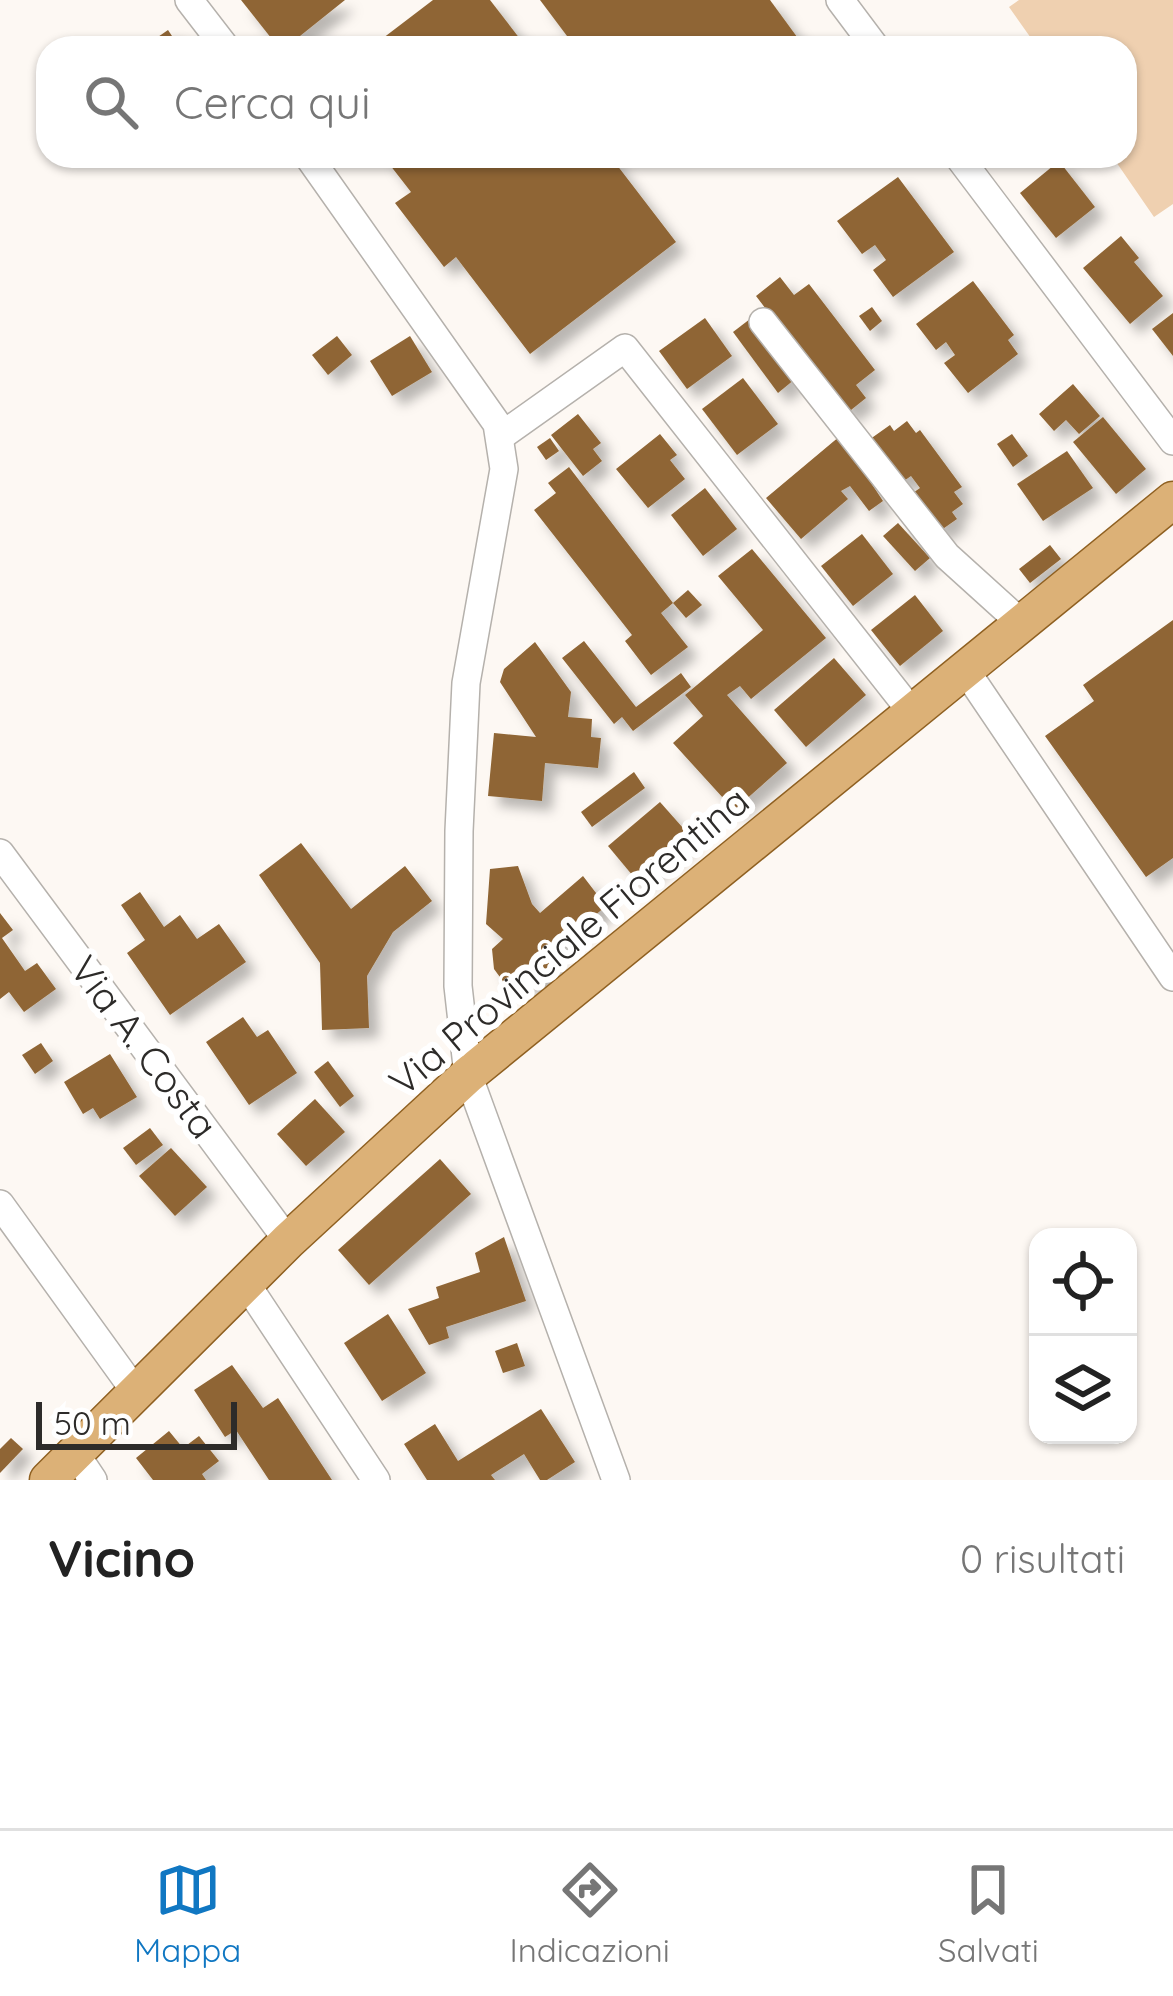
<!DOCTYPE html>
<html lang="it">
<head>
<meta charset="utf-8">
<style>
	body { margin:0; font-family:Quicksand,sans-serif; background:#f2f2f2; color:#222 }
	.controls { position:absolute; right:36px; bottom:36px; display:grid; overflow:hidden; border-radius:24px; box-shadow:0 3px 9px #0004 }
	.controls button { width:108px; height:108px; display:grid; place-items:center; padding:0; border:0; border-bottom:3px solid #e0e0e0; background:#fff; color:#222; font:60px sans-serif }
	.scale { position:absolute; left:36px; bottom:30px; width:201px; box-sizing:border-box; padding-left:12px; border:6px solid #2d2b29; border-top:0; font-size:33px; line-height:42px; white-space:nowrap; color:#2d2b29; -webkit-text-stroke:9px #fff; paint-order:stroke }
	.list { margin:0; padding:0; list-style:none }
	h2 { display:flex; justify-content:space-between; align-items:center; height:156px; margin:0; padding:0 48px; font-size:51px }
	h2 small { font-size:39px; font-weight:400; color:#767676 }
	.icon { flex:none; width:66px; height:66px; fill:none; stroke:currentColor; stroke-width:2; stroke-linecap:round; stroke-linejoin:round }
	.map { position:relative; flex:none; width:1173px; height:1480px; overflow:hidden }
	.search { position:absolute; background:#fff; box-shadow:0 3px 9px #0004; left:36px; right:36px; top:36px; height:132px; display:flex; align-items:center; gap:30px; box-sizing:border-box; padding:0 42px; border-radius:36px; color:#767676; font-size:45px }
	.sheet { height:348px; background:#fff }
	nav { display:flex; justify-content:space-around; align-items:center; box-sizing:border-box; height:168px; border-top:3px solid #e0e0e0; background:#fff; font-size:33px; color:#767676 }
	nav a { display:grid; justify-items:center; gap:6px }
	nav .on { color:#1077c2 }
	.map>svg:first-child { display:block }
</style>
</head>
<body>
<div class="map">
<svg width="1173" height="1480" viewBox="0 0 1173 1480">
	<defs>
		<filter id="shadow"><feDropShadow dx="10" dy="10" stdDeviation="6" flood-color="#0004"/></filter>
	</defs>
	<rect width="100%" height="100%" fill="#fdf8f3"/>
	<path fill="#efd0b0" d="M 1019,0 L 1173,0 L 1173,204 L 1154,217 L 1112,156 L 1125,156 L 1125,48 L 1038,48 L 1009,7 Z"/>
	<g fill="#8f6534" filter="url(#shadow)">
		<path d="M 241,0 L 345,0 L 285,48 L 279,48 Z"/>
		<path d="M 433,0 L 490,0 L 527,48 L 370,48 Z"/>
		<path d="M 540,0 L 770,0 L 800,41 L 791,48 L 576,48 Z"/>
		<path d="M 168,30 L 180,48 L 142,48 Z"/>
		<path d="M 383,156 L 610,156 L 676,242 L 530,354 L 456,257 L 444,267 L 395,203 L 411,192 Z"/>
		<path d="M 1059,161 L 1095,207 L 1056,238 L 1020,193 Z"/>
		<path d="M 898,177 L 954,252 L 893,297 L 873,270 L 886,260 L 875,245 L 862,254 L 837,221 Z"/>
		<path d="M 1121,236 L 1139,258 L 1134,262 L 1163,296 L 1130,324 L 1083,268 Z"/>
		<path d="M 780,277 L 794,295 L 809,284 L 875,370 L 856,385 L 866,398 L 846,414 L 756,296 Z"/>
		<path d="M 973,281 L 1014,335 L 1008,340 L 1018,354 L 968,393 L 944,363 L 955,355 L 946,342 L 936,350 L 916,324 Z"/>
		<path d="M 872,307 L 882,321 L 870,331 L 859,316 Z"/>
		<path d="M 1173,313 L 1173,356 L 1152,329 Z"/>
		<path d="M 705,318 L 732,356 L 687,389 L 659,351 Z"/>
		<path d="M 750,319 L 795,379 L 778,393 L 733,332 Z"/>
		<path d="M 337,336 L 352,355 L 328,375 L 312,355 Z"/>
		<path d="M 410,336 L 432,372 L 392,396 L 370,361 Z"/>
		<path d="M 743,378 L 778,424 L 737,455 L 702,409 Z"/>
		<path d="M 1073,384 L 1100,416 L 1079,434 L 1066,420 L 1054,431 L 1039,414 Z"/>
		<path d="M 578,414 L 601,443 L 593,449 L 602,461 L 583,476 L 551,435 Z"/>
		<path d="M 1103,417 L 1146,469 L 1116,494 L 1073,442 Z"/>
		<path d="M 907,421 L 916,433 L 920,430 L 962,487 L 954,492 L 963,504 L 952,512 L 957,519 L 937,533 L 910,495 L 920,488 L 911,476 L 898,485 L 866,442 L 890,425 L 894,431 Z"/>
		<path d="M 660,434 L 677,455 L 670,460 L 685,479 L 648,508 L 616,469 Z"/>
		<path d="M 1012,434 L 1028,456 L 1013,467 L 997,444 Z"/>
		<path d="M 840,436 L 883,501 L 869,511 L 850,486 L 841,491 L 848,499 L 801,539 L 766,498 Z"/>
		<path d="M 550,438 L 559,451 L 546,460 L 537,447 Z"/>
		<path d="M 1067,451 L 1093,488 L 1043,521 L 1017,484 Z"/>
		<path d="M 569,467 L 673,603 L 661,613 L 688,647 L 651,675 L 625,641 L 632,635 L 534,510 L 556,493 L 548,483 Z"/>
		<path d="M 705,488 L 737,529 L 703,556 L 671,515 Z"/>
		<path d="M 898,523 L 930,558 L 915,571 L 883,536 Z"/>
		<path d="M 862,534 L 893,574 L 853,606 L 821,566 Z"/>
		<path d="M 1050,545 L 1061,559 L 1030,583 L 1019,569 Z"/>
		<path d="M 752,549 L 826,638 L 751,699 L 740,686 L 727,695 L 787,763 L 734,810 L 673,743 L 703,716 L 685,695 L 763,630 L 718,576 Z"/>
		<path d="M 688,590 L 702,605 L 686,618 L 673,603 Z"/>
		<path d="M 915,595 L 943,631 L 900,666 L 871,630 Z"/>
		<path d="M 1173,620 L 1173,858 L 1146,877 L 1045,736 L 1094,701 L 1083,685 Z"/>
		<path d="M 584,641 L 636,707 L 681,673 L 691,687 L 633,731 L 622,717 L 614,724 L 562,658 Z"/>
		<path d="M 535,642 L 571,692 L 568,717 L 592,719 L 591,737 L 601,738 L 598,768 L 545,763 L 542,801 L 488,796 L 494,733 L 536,737 L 500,682 L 504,669 Z"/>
		<path d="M 834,658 L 866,695 L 806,747 L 774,710 Z"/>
		<path d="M 634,772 L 645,788 L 592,827 L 581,812 Z"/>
		<path d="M 660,802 L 691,837 L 638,882 L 608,846 Z"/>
		<path d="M 301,843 L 351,909 L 405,866 L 432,901 L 393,932 L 367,976 L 369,1028 L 322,1030 L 320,963 L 259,875 Z"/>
		<path d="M 518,866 L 532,904 L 540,913 L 583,876 L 606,906 L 547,956 L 558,970 L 532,991 L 523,978 L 508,988 L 494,969 L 492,949 L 503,939 L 486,924 L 490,869 Z"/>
		<path d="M 140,892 L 164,927 L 180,915 L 197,939 L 219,924 L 246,962 L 170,1015 L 127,953 L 145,940 L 121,905 Z"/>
		<path d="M 0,913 L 13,930 L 2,938 L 25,971 L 37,963 L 56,989 L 24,1012 L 9,992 L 0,999 Z"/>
		<path d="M 243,1017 L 257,1037 L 268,1030 L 297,1073 L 249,1105 L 206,1042 Z"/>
		<path d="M 41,1043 L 53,1061 L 35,1074 L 22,1055 Z"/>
		<path d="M 110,1054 L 137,1097 L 100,1119 L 93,1108 L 83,1114 L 64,1082 Z"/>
		<path d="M 328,1061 L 354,1096 L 340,1107 L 314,1072 Z"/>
		<path d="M 315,1099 L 345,1132 L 306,1166 L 277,1134 Z"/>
		<path d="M 150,1128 L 163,1145 L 136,1165 L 123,1148 Z"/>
		<path d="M 171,1148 L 207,1187 L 175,1216 L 139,1176 Z"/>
		<path d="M 440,1159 L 471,1194 L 369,1285 L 338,1250 Z"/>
		<path d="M 504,1237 L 526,1301 L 446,1327 L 449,1338 L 429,1345 L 408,1309 L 439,1298 L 436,1287 L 480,1272 L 475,1253 Z"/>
		<path d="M 388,1314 L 426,1373 L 382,1401 L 344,1343 Z"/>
		<path d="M 517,1343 L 525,1366 L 503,1373 L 495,1351 Z"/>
		<path d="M 232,1365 L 263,1408 L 278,1398 L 332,1480 L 269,1480 L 236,1430 L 225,1437 L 194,1390 Z"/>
		<path d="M 541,1409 L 575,1462 L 547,1480 L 540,1480 L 524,1454 L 491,1475 L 495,1480 L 427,1480 L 404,1444 L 435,1424 L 458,1461 Z"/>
		<path d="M 169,1431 L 183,1448 L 199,1436 L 219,1461 L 202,1474 L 206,1480 L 153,1480 L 136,1458 Z"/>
		<path d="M 11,1438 L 23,1449 L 0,1473 L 0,1449 Z"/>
	</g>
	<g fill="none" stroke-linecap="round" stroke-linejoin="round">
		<g stroke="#b5b1ac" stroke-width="30">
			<g id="minor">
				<path d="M 189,0 L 226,48"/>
				<path d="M 840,0 L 876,48"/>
				<path d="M 308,156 L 497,424 L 504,469 L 466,683 L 459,831 L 458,986 L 468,1075 L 616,1480"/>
				<path d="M 958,156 L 1173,441"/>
				<path d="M 763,322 L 947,556 L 1020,622"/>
				<path d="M 501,436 L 625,348 L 911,711"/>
				<path d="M 964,668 L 1173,977"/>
				<path d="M 0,853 L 288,1241"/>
				<path d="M 0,1204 L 135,1391"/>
				<path d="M 245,1282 L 376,1480"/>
				<path d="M 75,1453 L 93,1480"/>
			</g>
		</g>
		<g stroke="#8f6021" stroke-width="39">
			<path id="major" d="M 48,1480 L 288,1241 L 468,1075 L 1173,500"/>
		</g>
		<use href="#minor" stroke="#fff" stroke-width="27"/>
		<use href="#major" stroke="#dcb177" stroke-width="36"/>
	</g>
	<g text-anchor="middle" stroke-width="12" stroke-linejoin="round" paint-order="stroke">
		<g font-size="39" fill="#2d2b29" stroke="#fff">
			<text transform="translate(569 941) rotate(-40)" y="14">Via Provinciale Fiorentina</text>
			<text transform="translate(144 1047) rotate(53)" y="14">Via A. Costa</text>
		</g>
	</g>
</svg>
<div class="controls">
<button><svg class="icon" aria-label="locate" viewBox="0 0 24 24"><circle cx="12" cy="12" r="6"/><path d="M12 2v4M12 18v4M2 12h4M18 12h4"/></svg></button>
<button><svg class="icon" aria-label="layers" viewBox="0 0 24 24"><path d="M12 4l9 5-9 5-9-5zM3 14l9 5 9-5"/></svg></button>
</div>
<div class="scale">50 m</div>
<div class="search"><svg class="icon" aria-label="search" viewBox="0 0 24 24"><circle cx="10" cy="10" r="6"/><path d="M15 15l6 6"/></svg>Cerca qui</div>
</div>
<section class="sheet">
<h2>Vicino<small>0 risultati</small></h2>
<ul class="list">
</ul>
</section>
<nav>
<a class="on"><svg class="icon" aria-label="map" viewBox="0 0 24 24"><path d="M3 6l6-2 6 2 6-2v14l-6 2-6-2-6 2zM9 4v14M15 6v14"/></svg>Mappa</a>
<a><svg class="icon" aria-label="directions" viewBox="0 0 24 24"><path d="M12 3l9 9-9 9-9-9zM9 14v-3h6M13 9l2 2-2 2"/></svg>Indicazioni</a>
<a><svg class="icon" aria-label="saved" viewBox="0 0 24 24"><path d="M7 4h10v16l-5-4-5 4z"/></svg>Salvati</a>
</nav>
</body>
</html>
